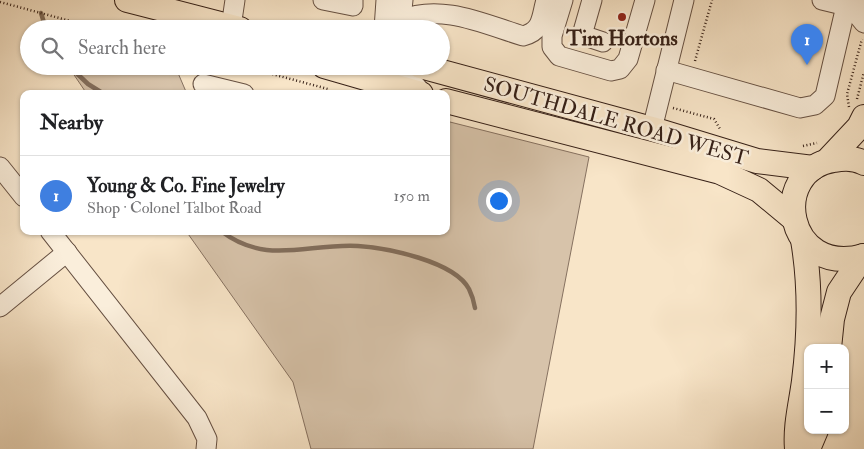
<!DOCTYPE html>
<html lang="en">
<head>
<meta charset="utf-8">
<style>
	body { margin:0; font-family:"IM FELL Double Pica",serif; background:#f2f2f2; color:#202124 }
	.controls { position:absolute; right:15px; bottom:15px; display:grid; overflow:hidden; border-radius:10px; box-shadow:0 1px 4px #0004 }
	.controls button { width:45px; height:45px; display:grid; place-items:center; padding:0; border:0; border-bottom:1px solid #e0e0e0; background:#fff; color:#202124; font:25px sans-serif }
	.you { position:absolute; left:498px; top:200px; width:18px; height:18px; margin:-12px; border:4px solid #fff; border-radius:50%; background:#1a73e8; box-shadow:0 0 0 8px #1a73e833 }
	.badge { display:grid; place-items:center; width:32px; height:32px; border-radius:50%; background:#b45309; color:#fff; font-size:16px; font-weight:700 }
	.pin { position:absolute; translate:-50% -41px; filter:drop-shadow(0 1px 2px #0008) }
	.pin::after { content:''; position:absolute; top:26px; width:18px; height:15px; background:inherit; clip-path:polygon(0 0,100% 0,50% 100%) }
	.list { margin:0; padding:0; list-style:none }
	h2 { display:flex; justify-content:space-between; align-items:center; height:65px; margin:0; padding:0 20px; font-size:21px }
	h2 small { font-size:16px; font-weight:400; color:#757577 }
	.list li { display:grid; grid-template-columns:32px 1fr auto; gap:15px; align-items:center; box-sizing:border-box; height:80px; padding:0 20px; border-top:1px solid #e0e0e0 }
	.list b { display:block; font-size:19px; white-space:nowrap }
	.list p { margin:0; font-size:16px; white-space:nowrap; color:#757577 }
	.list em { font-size:16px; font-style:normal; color:#757577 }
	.icon { flex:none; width:28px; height:28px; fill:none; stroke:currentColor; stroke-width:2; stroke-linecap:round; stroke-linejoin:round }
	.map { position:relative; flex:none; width:864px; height:449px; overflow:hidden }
	.search { position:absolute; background:#fff; box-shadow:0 1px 4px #0004; left:20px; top:20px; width:430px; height:55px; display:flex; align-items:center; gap:12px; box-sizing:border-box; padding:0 18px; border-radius:28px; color:#757577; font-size:19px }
	.panel { position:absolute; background:#fff; box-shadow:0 1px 4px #0004; left:20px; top:90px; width:430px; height:145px; border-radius:10px }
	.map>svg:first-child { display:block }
</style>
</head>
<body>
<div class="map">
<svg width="864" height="449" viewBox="0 0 864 449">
	<rect width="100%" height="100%" fill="#f8e5c8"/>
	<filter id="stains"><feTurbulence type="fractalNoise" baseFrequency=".004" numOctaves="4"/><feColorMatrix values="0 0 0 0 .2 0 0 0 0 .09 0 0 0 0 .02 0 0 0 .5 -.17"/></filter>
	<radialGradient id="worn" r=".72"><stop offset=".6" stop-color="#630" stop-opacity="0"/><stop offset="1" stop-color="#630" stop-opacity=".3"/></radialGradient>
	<g fill="#d7c3aa" stroke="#867160">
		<path d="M 68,66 L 175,66 L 187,94 L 87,94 Z"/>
		<path d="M 446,121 L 589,157 L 533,449 L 311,449 L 293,382 L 186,231 L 446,231 Z"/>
	</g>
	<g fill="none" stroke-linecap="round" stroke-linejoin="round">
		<g stroke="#826e5c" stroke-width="4.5">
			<path d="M 41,13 L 46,29"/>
			<path d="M 69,66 L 88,84 L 104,94"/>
			<path d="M 221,231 C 267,266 307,243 358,246 C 387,248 454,261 469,289 C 472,295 474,302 475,308"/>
		</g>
		<g stroke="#665042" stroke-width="21">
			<g id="minor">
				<path d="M 323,0 L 353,6 L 353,0"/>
				<path d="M 563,0 L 552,36 L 552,47 L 559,56 L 611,71 L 620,69 L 628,59 L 645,0"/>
				<path d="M 592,0 L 582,35 L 603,42"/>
				<path d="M 822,0 L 851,7 L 864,4"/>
				<path d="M 851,7 L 864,23"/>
				<path d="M 401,20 C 441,3 484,24 523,36 C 543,31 541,17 546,0"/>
				<path d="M 231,27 L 235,0"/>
				<path d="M 384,29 L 386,0"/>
				<path d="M 400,29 L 403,0"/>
				<path d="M 398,66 L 423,94"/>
				<path d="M 666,70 L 800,108 L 815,105 L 825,96 L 846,6"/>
				<path d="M 203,84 L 244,94"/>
				<path d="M 652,129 L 684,0"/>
				<path d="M 0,167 L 24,197"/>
				<path d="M 50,231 L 197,418 L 207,439 L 206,449"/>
				<path d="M 0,307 L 67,252"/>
			</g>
		</g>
		<g stroke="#351f16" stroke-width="26">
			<g id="major">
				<path d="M 127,0 L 240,29"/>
				<path d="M 324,66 L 421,94"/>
				<path d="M 420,66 L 652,129 L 757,161 L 813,168"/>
				<path d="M 446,101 L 720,172 L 759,190 L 794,219"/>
				<path d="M 828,160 L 859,127 L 864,117"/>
				<path d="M 864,163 C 855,158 844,158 834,160 C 768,170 785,278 864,256"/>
				<path d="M 829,348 L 832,319 L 839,292 L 863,256"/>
				<path d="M 797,449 C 795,426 801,404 804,381 C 810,333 811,287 803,240"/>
				<path d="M 808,449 L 816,430"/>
			</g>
		</g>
		<g stroke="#351f16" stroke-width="2.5" stroke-dasharray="1 2.5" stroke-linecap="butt">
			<path d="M 0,2 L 100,29"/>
			<path d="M 695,61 L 712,0"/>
			<path d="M 242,66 L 328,89"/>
			<path d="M 857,99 L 864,72"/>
			<path d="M 849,107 L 847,94 L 862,39"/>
			<path d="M 673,108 L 714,119 L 720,129"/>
			<path d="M 803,146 L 817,143"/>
		</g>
		<use href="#minor" stroke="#faeedb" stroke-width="19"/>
		<use href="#major" stroke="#f8e5c8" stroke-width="24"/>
	</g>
	<circle fill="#8f2418" stroke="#faeedb" stroke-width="2" cx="622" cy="17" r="5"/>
	<g text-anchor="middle" stroke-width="5" stroke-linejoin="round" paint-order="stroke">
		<g font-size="21" font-weight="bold" fill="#351f16" stroke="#faeedb">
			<text x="622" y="45">Tim Hortons</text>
		</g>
		<g font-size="21" fill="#351f16" stroke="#faeedb">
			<text transform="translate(616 121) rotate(16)" y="7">SOUTHDALE ROAD WEST</text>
		</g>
	</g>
	<rect width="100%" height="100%" filter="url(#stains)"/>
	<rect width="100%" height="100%" fill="url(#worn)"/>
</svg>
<div class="controls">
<button>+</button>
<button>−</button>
</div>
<div class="you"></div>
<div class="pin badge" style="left:807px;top:65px;background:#3f7fe0">1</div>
<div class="search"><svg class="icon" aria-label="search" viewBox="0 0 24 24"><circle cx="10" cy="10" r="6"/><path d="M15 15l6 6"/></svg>Search here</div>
<section class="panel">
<h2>Nearby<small></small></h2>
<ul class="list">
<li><span class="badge" style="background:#3f7fe0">1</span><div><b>Young &amp; Co. Fine Jewelry</b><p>Shop · Colonel Talbot Road</p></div><em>150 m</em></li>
</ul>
</section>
</div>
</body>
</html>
